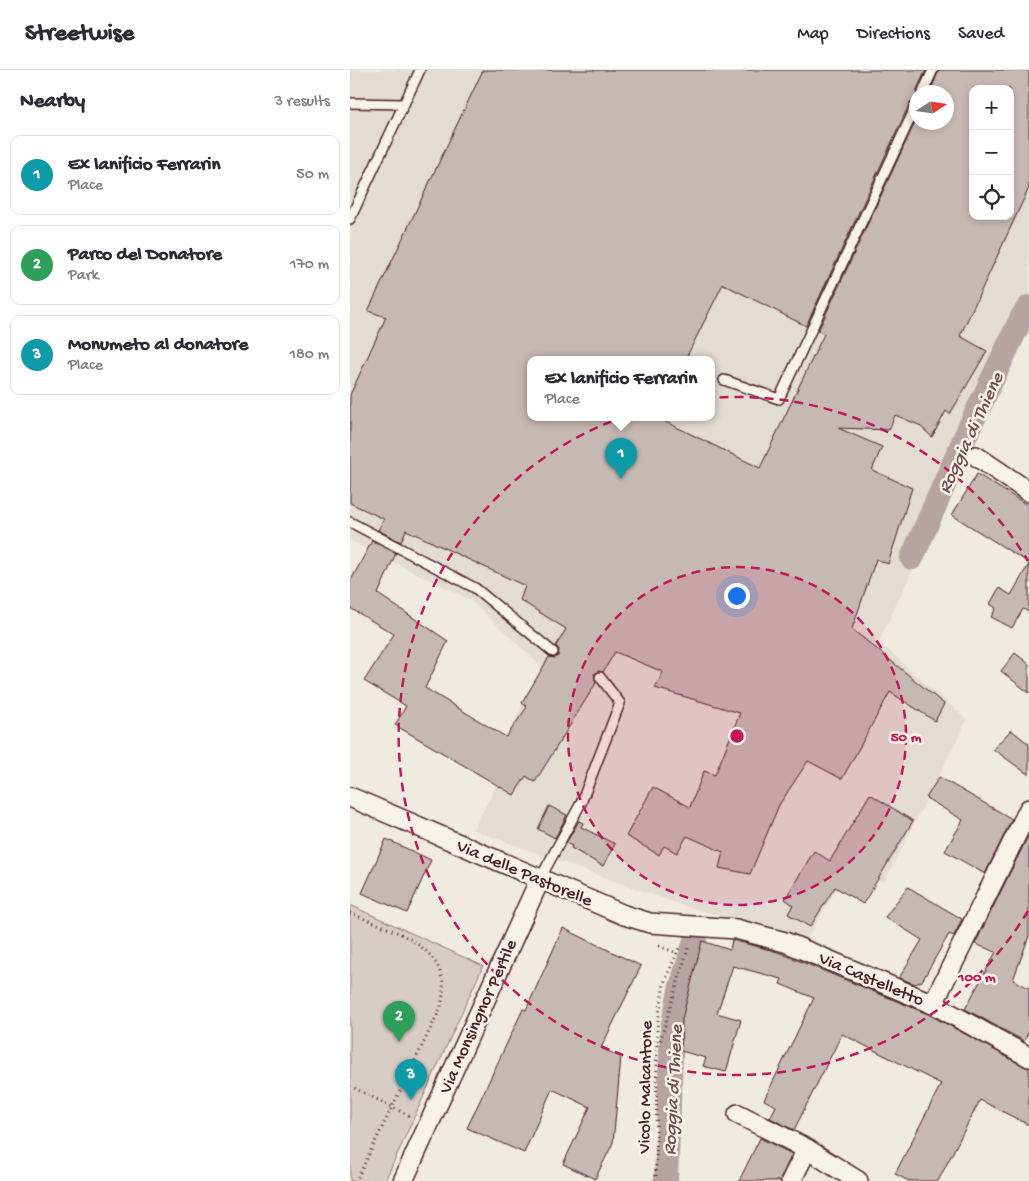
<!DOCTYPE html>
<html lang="en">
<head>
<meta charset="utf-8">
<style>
	body { margin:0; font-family:"Gochi Hand",sans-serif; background:#f2f2f3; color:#2b2b33 }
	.controls { position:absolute; right:15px; top:15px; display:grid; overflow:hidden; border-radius:10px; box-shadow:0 2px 8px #0003 }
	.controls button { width:45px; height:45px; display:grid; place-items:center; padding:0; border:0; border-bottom:1px solid #e1e1e2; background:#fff; color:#2b2b33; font:25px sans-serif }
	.compass { position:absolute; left:559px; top:15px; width:45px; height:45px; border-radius:50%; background:#fff; box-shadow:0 2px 8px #0003; rotate:78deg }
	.you { position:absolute; left:386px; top:525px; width:18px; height:18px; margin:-12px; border:4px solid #fff; border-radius:50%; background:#1a73e8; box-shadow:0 0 0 8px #1a73e833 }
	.badge { display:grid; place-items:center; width:32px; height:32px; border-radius:50%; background:#1a73e8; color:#fff; font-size:16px; font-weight:700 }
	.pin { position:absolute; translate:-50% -41px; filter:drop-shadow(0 1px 2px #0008) }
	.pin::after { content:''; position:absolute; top:26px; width:18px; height:15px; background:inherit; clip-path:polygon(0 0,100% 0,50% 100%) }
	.popup { position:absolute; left:177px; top:286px; width:188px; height:65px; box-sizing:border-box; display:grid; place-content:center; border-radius:10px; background:#fff; filter:drop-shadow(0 1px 4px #0005); font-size:16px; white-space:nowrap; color:#7c7c81 }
	.popup b { font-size:19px; color:#2b2b33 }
	.popup::after { content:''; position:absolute; left:50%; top:100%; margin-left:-10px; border:10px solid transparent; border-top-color:#fff }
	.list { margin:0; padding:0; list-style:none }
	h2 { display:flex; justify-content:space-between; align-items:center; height:65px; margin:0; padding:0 20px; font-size:21px }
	h2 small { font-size:16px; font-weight:400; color:#7c7c81 }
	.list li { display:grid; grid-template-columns:32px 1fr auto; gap:15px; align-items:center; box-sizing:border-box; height:80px; margin:0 10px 10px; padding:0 10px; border:1px solid #e1e1e2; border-radius:10px }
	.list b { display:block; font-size:19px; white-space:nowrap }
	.list p { margin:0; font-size:16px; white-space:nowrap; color:#7c7c81 }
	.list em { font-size:16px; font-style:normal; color:#7c7c81 }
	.icon { flex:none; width:28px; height:28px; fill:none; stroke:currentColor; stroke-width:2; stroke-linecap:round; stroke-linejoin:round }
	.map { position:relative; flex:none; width:679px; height:1111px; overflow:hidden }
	header { display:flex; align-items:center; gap:30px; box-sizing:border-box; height:70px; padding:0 25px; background:#fff; border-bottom:1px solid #e1e1e2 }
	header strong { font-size:24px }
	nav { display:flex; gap:28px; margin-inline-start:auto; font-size:18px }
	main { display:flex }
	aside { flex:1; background:#fff }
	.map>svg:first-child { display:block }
</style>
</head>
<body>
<header>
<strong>Streetwise</strong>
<nav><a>Map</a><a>Directions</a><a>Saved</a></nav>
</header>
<main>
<aside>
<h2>Nearby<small>3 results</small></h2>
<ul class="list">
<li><span class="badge" style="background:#0f9aa8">1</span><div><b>Ex lanificio Ferrarin</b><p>Place</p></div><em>50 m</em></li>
<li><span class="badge" style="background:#2e9e5b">2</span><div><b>Parco del Donatore</b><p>Park</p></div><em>170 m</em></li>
<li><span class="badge" style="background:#0f9aa8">3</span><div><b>Monumeto al donatore</b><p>Place</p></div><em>180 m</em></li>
</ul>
</aside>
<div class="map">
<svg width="679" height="1111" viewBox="0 0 679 1111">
	<rect width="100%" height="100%" fill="#f0ebe0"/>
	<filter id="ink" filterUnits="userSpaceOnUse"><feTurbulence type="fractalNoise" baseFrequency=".02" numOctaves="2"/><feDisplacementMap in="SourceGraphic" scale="10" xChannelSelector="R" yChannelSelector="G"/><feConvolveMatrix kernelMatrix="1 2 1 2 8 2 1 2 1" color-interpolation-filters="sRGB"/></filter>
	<g filter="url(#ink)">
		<path fill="#e3dcd2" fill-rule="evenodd" d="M 0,0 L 679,0 L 679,251 L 529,572 L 617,650 L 534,813 L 501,794 L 457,869 L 331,835 L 123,760 L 168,674 L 163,658 L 173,632 L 193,598 L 119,529 L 0,471 ZM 623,19 L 660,19 L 660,146 L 623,146 ZM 566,22 L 596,22 L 596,52 L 566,52 ZM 181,290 L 361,290 L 361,348 L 181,348 Z"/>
		<path fill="#d8cdc6" stroke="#917678" d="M 0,835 L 133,896 L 35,1111 L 0,1111 Z"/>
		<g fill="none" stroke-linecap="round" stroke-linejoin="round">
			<g stroke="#b7a4a2" stroke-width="24">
				<path d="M 562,488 L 619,358 L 672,247 L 679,237"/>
				<path d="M 316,1111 L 322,959 L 330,920 L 345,871"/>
			</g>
		</g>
		<g fill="#c6b8b3" stroke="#4a1f2b" fill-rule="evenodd">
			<path d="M 133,0 L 576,0 L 567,19 L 566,30 L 560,33 L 456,256 L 373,214 L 335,290 L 181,290 L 181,348 L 308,348 L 410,398 L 474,264 L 468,261 L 566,50 L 566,52 L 596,52 L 596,22 L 580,22 L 589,0 L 679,0 L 679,118 L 610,266 L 637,281 L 600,344 L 596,341 L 582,367 L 569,355 L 545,345 L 539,360 L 488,358 L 532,377 L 522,400 L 562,418 L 538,494 L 526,489 L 502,559 L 594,634 L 585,651 L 540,622 L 492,709 L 458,691 L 429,735 L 400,804 L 369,798 L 373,782 L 337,766 L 327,783 L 314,776 L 309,785 L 276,766 L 303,717 L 340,737 L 354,701 L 365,705 L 390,643 L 305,618 L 313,602 L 265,582 L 253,602 L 249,601 L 244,604 L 246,613 L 185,712 L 176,706 L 164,725 L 45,655 L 56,636 L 14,611 L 44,564 L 0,538 L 0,512 L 22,471 L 46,483 L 28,524 L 98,571 L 75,618 L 156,667 L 177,637 L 172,633 L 199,587 L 205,588 L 208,586 L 209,580 L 206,576 L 216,559 L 170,530 L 175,516 L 56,460 L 51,472 L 28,460 L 34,449 L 0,433 L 0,325 L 36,247 L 18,241 ZM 623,19 L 660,19 L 660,146 L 623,146 Z"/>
			<path d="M 627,404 L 679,436 L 679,493 L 602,445 Z"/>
			<path d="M 679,494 L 679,542 L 673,539 L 662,558 L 641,547 L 646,538 L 640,534 L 649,518 L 661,525 Z"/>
			<path d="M 665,583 L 679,594 L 679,623 L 651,601 Z"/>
			<path d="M 661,660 L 679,674 L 679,705 L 643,679 Z"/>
			<path d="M 589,707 L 662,749 L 635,804 L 595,781 L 613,750 L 576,728 Z"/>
			<path d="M 520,724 L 563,751 L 513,834 L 485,817 L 460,857 L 438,844 L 443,835 L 435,829 L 464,781 L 480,791 Z"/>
			<path d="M 199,736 L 217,745 L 205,768 L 188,759 Z"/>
			<path d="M 229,751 L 233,753 L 231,757 L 265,774 L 253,796 L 221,778 L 222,776 L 216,773 Z"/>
			<path d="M 679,764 L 679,866 L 663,910 L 679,918 L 679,961 L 674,971 L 615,939 L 646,882 L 625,874 Z"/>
			<path d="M 36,769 L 81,790 L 57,843 L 12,823 Z"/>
			<path d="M 558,817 L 612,849 L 604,866 L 599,864 L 572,911 L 565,914 L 549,908 L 572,870 L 535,847 Z"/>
			<path d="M 213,858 L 291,896 L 251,978 L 271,987 L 263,1073 L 245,1109 L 213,1094 L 240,1037 L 202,1019 L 174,1083 L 117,1058 L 173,939 L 176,940 Z"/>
			<path d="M 382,870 L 428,882 L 578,944 L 679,998 L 679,1055 L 630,1030 L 588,1111 L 559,1111 L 545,1104 L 591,1014 L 492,964 L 444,1060 L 420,1048 L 426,1036 L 414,1030 L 464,928 L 430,914 L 432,909 L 383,896 L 367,943 L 391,950 L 376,1002 L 353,996 L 356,988 L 331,981 L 332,949 L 352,871 L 380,880 Z"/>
			<path d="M 410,1068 L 442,1084 L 430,1111 L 389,1111 Z"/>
		</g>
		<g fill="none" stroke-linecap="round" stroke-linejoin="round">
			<g stroke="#4a1f2b" stroke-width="12">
				<g id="lane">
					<path d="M 573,22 L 583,0"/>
					<path d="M 0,33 L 54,34"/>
					<path d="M 0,149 L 70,0"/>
					<path d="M 374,310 L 429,329 L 566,36"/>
					<path d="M 0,452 L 125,518 L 203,582"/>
					<path d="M 190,809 L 231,733 L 270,633 L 250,607"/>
				</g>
			</g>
			<g stroke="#4a1f2b" stroke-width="22">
				<g id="street">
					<path d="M 626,386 L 679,422"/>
					<path d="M 0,727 L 274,845 L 300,853 L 386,859 L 435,872 L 583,934 L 679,987"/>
					<path d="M 583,934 L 679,739"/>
					<path d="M 388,1044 L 457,1079 L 508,1111"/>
					<path d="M 53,1111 L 190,809"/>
					<path d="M 441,1111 L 457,1079"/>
				</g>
			</g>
			<g stroke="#4a1f2b" stroke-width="3" stroke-dasharray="1 4" stroke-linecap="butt">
				<path d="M 0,843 C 34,858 88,870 93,914 C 94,921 92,930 91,937 L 6,1111"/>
				<path d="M 309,876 L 327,883"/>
				<path d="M 309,975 L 339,875"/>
				<path d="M 0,1016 L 60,1046"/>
				<path d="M 306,1111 L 307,958 L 314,913 L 330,876"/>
			</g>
			<use href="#lane" stroke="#f7f3e8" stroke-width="9"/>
			<use href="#street" stroke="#f7f3e8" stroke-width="19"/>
		</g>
	</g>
	<circle cx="387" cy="666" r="169" fill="#c2185b" fill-opacity=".12"/>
	<g fill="none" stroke="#c2185b" stroke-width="2.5" stroke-dasharray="9 6">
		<circle cx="387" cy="666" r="169"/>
		<path d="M678 841A339 339 0 1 1 678 491"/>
	</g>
	<g text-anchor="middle" stroke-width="5" stroke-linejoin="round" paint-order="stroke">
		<g font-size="18" fill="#4a1f2b" stroke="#f7f3e8">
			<text transform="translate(175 802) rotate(23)" y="6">Via delle Pastorelle</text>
			<text transform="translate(522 908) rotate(23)" y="6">Via Castelletto</text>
			<text transform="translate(127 946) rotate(-66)" y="6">Via Monsingnor Pertile</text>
			<text transform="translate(294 1017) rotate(-89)" y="6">Vicolo Malcantone</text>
		</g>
		<g font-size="19" font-style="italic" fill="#704e55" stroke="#f7f3e8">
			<text transform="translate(619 362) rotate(-65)" y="7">Roggia di Thiene</text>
			<text transform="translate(321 1020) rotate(-87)" y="7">Roggia di Thiene</text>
		</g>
	</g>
	<circle cx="387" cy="666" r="8" fill="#c2185b" stroke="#f7f3e8" stroke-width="2.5"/>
	<g font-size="15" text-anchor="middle" font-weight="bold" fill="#c2185b" stroke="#f7f3e8" stroke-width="5" stroke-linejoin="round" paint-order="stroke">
		<text x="556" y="671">50 m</text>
		<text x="627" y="911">100 m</text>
	</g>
</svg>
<div class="controls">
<button>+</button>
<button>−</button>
<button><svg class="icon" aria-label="locate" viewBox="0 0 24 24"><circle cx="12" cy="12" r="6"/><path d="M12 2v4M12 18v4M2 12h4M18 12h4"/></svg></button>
</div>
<svg class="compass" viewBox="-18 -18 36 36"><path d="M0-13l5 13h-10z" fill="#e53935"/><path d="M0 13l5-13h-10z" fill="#7c7c81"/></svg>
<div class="you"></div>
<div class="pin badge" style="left:271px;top:409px;background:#0f9aa8">1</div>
<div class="popup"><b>Ex lanificio Ferrarin</b>Place</div>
<div class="pin badge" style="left:49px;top:972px;background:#2e9e5b">2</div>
<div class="pin badge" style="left:61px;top:1030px;background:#0f9aa8">3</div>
</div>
</main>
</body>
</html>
